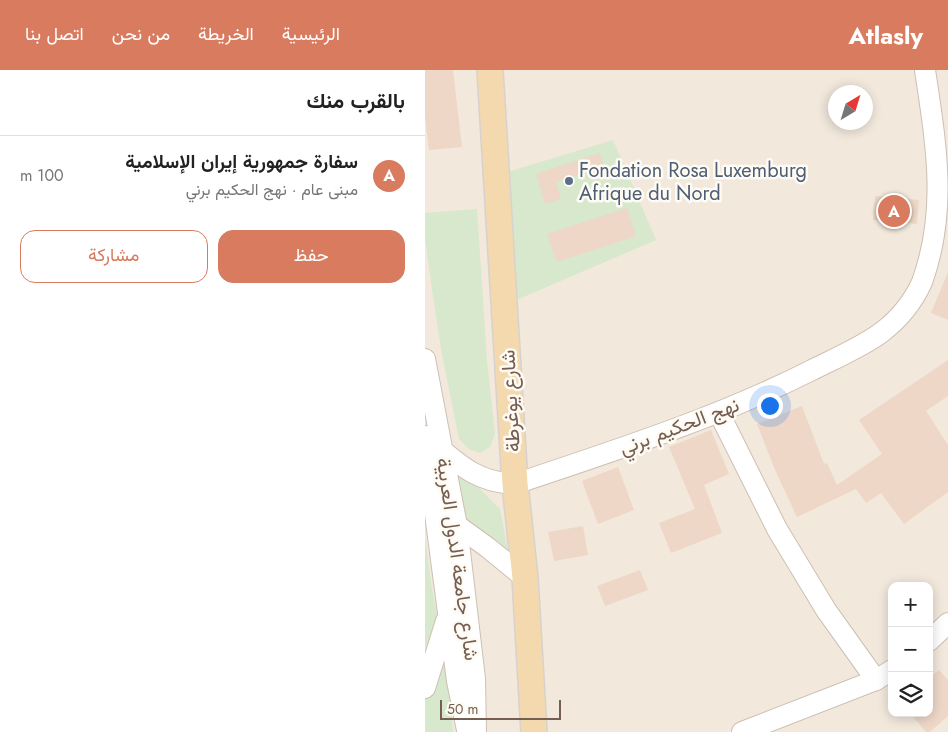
<!DOCTYPE html>
<html lang="ar">
<head>
<meta charset="utf-8">
<style>
	body { margin:0; font-family:Jost,Vazirmatn,sans-serif; background:#f2f2f2; color:#222; direction:rtl }
	.controls { position:absolute; right:15px; bottom:15px; display:grid; overflow:hidden; border-radius:10px; box-shadow:0 2px 12px #0003 }
	.controls button { width:45px; height:45px; display:grid; place-items:center; padding:0; border:0; border-bottom:1px solid #e0e0e0; background:#fff; color:#222; font:25px sans-serif }
	.compass { position:absolute; left:403px; top:15px; width:45px; height:45px; border-radius:50%; background:#fff; box-shadow:0 2px 12px #0003; rotate:38deg }
	.scale { position:absolute; left:15px; bottom:12px; width:121px; box-sizing:border-box; padding-left:5px; border:2px solid #755e51; border-top:0; font-size:14px; line-height:18px; white-space:nowrap; color:#755e51; -webkit-text-stroke:4px #fefaf4; paint-order:stroke }
	.you { position:absolute; left:344px; top:335px; width:18px; height:18px; margin:-12px; border:4px solid #fff; border-radius:50%; background:#1a73e8; box-shadow:0 0 0 8px #1a73e833 }
	.badge { display:grid; place-items:center; width:32px; height:32px; border-radius:50%; background:#d97b5f; color:#fff; font-size:16px; font-weight:700 }
	.pin { position:absolute; translate:-50% -50%; border:2px solid #fff; box-shadow:0 1px 5px #0006 }
	.list { margin:0; padding:0; list-style:none }
	h2 { display:flex; justify-content:space-between; align-items:center; height:65px; margin:0; padding:0 20px; font-size:21px }
	h2 small { font-size:16px; font-weight:400; color:#767676 }
	.list li { display:grid; grid-template-columns:32px 1fr auto; gap:15px; align-items:center; box-sizing:border-box; height:80px; padding:0 20px; border-top:1px solid #e0e0e0 }
	.list b { display:block; font-size:19px; white-space:nowrap }
	.list p { margin:0; font-size:16px; white-space:nowrap; color:#767676 }
	.list em { font-size:16px; font-style:normal; color:#767676 }
	.actions { display:flex; gap:10px; padding:15px 20px }
	.actions a { flex:1; padding:11px 0; border:1px solid #d97b5f; border-radius:15px; text-align:center; font-size:18px; color:#d97b5f }
	.actions .main { background:#d97b5f; color:#fff }
	.icon { flex:none; width:28px; height:28px; fill:none; stroke:currentColor; stroke-width:2; stroke-linecap:round; stroke-linejoin:round }
	.map { position:relative; flex:none; width:523px; height:662px; overflow:hidden; direction:ltr }
	header { display:flex; align-items:center; gap:30px; box-sizing:border-box; height:70px; padding:0 25px; background:#d97b5f; color:#fff }
	header strong { font-size:24px }
	nav { display:flex; gap:28px; margin-inline-start:auto; font-size:18px }
	main { display:flex }
	aside { flex:1; background:#fff }
	.map>svg:first-child { display:block }
</style>
</head>
<body>
<header>
<strong>Atlasly</strong>
<nav><a>الرئيسية</a><a>الخريطة</a><a>من نحن</a><a>اتصل بنا</a></nav>
</header>
<main>
<div class="map">
<svg width="523" height="662" viewBox="0 0 523 662">
	<rect width="100%" height="100%" fill="#fbf6ed"/>
	<path fill="#f2e8dc" fill-rule="evenodd" d="M 0,0 L 523,0 L 523,662 L 28,662 L 26,620 L 7,518 L 0,466 ZM 410,22 L 440,22 L 440,52 L 410,52 ZM 467,516 L 504,516 L 504,643 L 467,643 Z"/>
	<g fill="#d7e8cc">
		<path d="M 188,70 L 231,170 L 89,231 L 83,102 Z"/>
		<path d="M 52,139 L 62,291 L 70,364 L 65,377 L 55,383 L 44,379 L 34,369 L 16,279 L 8,226 L 0,168 L 0,143 Z"/>
		<path d="M 31,404 L 54,418 L 75,439 L 83,482 L 71,470 L 38,447 Z"/>
		<path d="M 0,466 L 7,518 L 26,620 L 28,662 L 0,662 Z"/>
	</g>
	<g fill="#eed7c7">
		<path d="M 0,0 L 28,0 L 37,77 L 4,80 L 0,48 Z"/>
		<path d="M 175,83 L 183,107 L 170,111 L 166,101 L 131,112 L 136,129 L 120,134 L 111,104 Z"/>
		<path d="M 450,126 L 494,130 L 492,154 L 448,150 Z"/>
		<path d="M 202,138 L 211,166 L 132,192 L 122,164 Z"/>
		<path d="M 523,202 L 523,250 L 506,243 Z"/>
		<path d="M 523,290 L 523,326 L 501,341 L 523,375 L 523,422 L 479,454 L 456,423 L 441,433 L 431,419 L 372,447 L 350,400 L 332,354 L 377,336 L 399,394 L 402,393 L 412,415 L 457,384 L 434,350 Z"/>
		<path d="M 286,360 L 304,404 L 279,415 L 297,463 L 246,483 L 234,453 L 270,439 L 244,377 Z"/>
		<path d="M 193,397 L 209,440 L 173,454 L 157,411 Z"/>
		<path d="M 158,456 L 163,485 L 129,491 L 123,462 Z"/>
		<path d="M 215,500 L 223,520 L 180,536 L 172,516 Z"/>
		<path d="M 514,600 L 523,610 L 523,646 L 505,662 L 501,662 L 485,643 L 504,643 L 504,608 Z"/>
	</g>
	<g fill="none" stroke-linecap="round" stroke-linejoin="round">
		<g stroke="#cdbfb3" stroke-width="22">
			<g id="minor">
				<path d="M 0,289 L 32,456 L 50,609 L 51,662"/>
				<path d="M 294,343 L 352,459 L 401,540 L 451,610"/>
				<path d="M 0,366 C 31,391 48,412 90,414 C 191,380 292,348 387,300 C 407,290 439,276 457,262 C 474,249 488,232 497,212 C 523,140 511,74 500,0"/>
				<path d="M 0,368 L 32,611 L 42,660"/>
				<path d="M 26,451 L 62,477 L 100,508"/>
				<path d="M 504,571 L 523,553"/>
				<path d="M 0,618 L 21,551"/>
				<path d="M 317,662 L 451,610 L 467,600"/>
			</g>
		</g>
		<g stroke="#d8d2ce" stroke-width="28">
			<path id="major" d="M 65,0 L 90,414 L 100,508 L 109,662"/>
		</g>
		<use href="#minor" stroke="#fff" stroke-width="20"/>
		<use href="#major" stroke="#f3d9ad" stroke-width="25"/>
	</g>
	<circle fill="#5c6f8a" stroke="#fefaf4" stroke-width="2" cx="144" cy="111" r="5"/>
	<g text-anchor="middle" stroke-width="5" stroke-linejoin="round" paint-order="stroke">
		<g font-size="20" fill="#4e5e75" stroke="#fefaf4" text-anchor="start">
			<text x="154" y="107">Fondation Rosa Luxemburg<tspan x="154" dy="23">Afrique du Nord</tspan></text>
		</g>
		<g font-size="20" fill="#755e51" stroke="#fefaf4">
			<text transform="translate(85 331) rotate(-93)" y="7">شارع يوغرطة</text>
			<text transform="translate(254 356) rotate(-21)" y="7">نهج الحكيم برني</text>
			<text transform="translate(33 489) rotate(82)" y="7">شارع جامعة الدول العربية</text>
		</g>
	</g>
</svg>
<div class="controls">
<button>+</button>
<button>−</button>
<button><svg class="icon" aria-label="layers" viewBox="0 0 24 24"><path d="M12 4l9 5-9 5-9-5zM3 14l9 5 9-5"/></svg></button>
</div>
<svg class="compass" viewBox="-18 -18 36 36"><path d="M0-13l5 13h-10z" fill="#e53935"/><path d="M0 13l5-13h-10z" fill="#767676"/></svg>
<div class="scale">50 m</div>
<div class="you"></div>
<div class="pin badge" style="left:469px;top:141px">A</div>
</div>
<aside>
<h2>بالقرب منك<small></small></h2>
<ul class="list">
<li><span class="badge">A</span><div><b>سفارة جمهورية إيران الإسلامية</b><p>مبنى عام · نهج الحكيم برني</p></div><em>100 m</em></li>
</ul>
<div class="actions"><a class="main">حفظ</a><a>مشاركة</a></div>
</aside>
</main>
</body>
</html>
